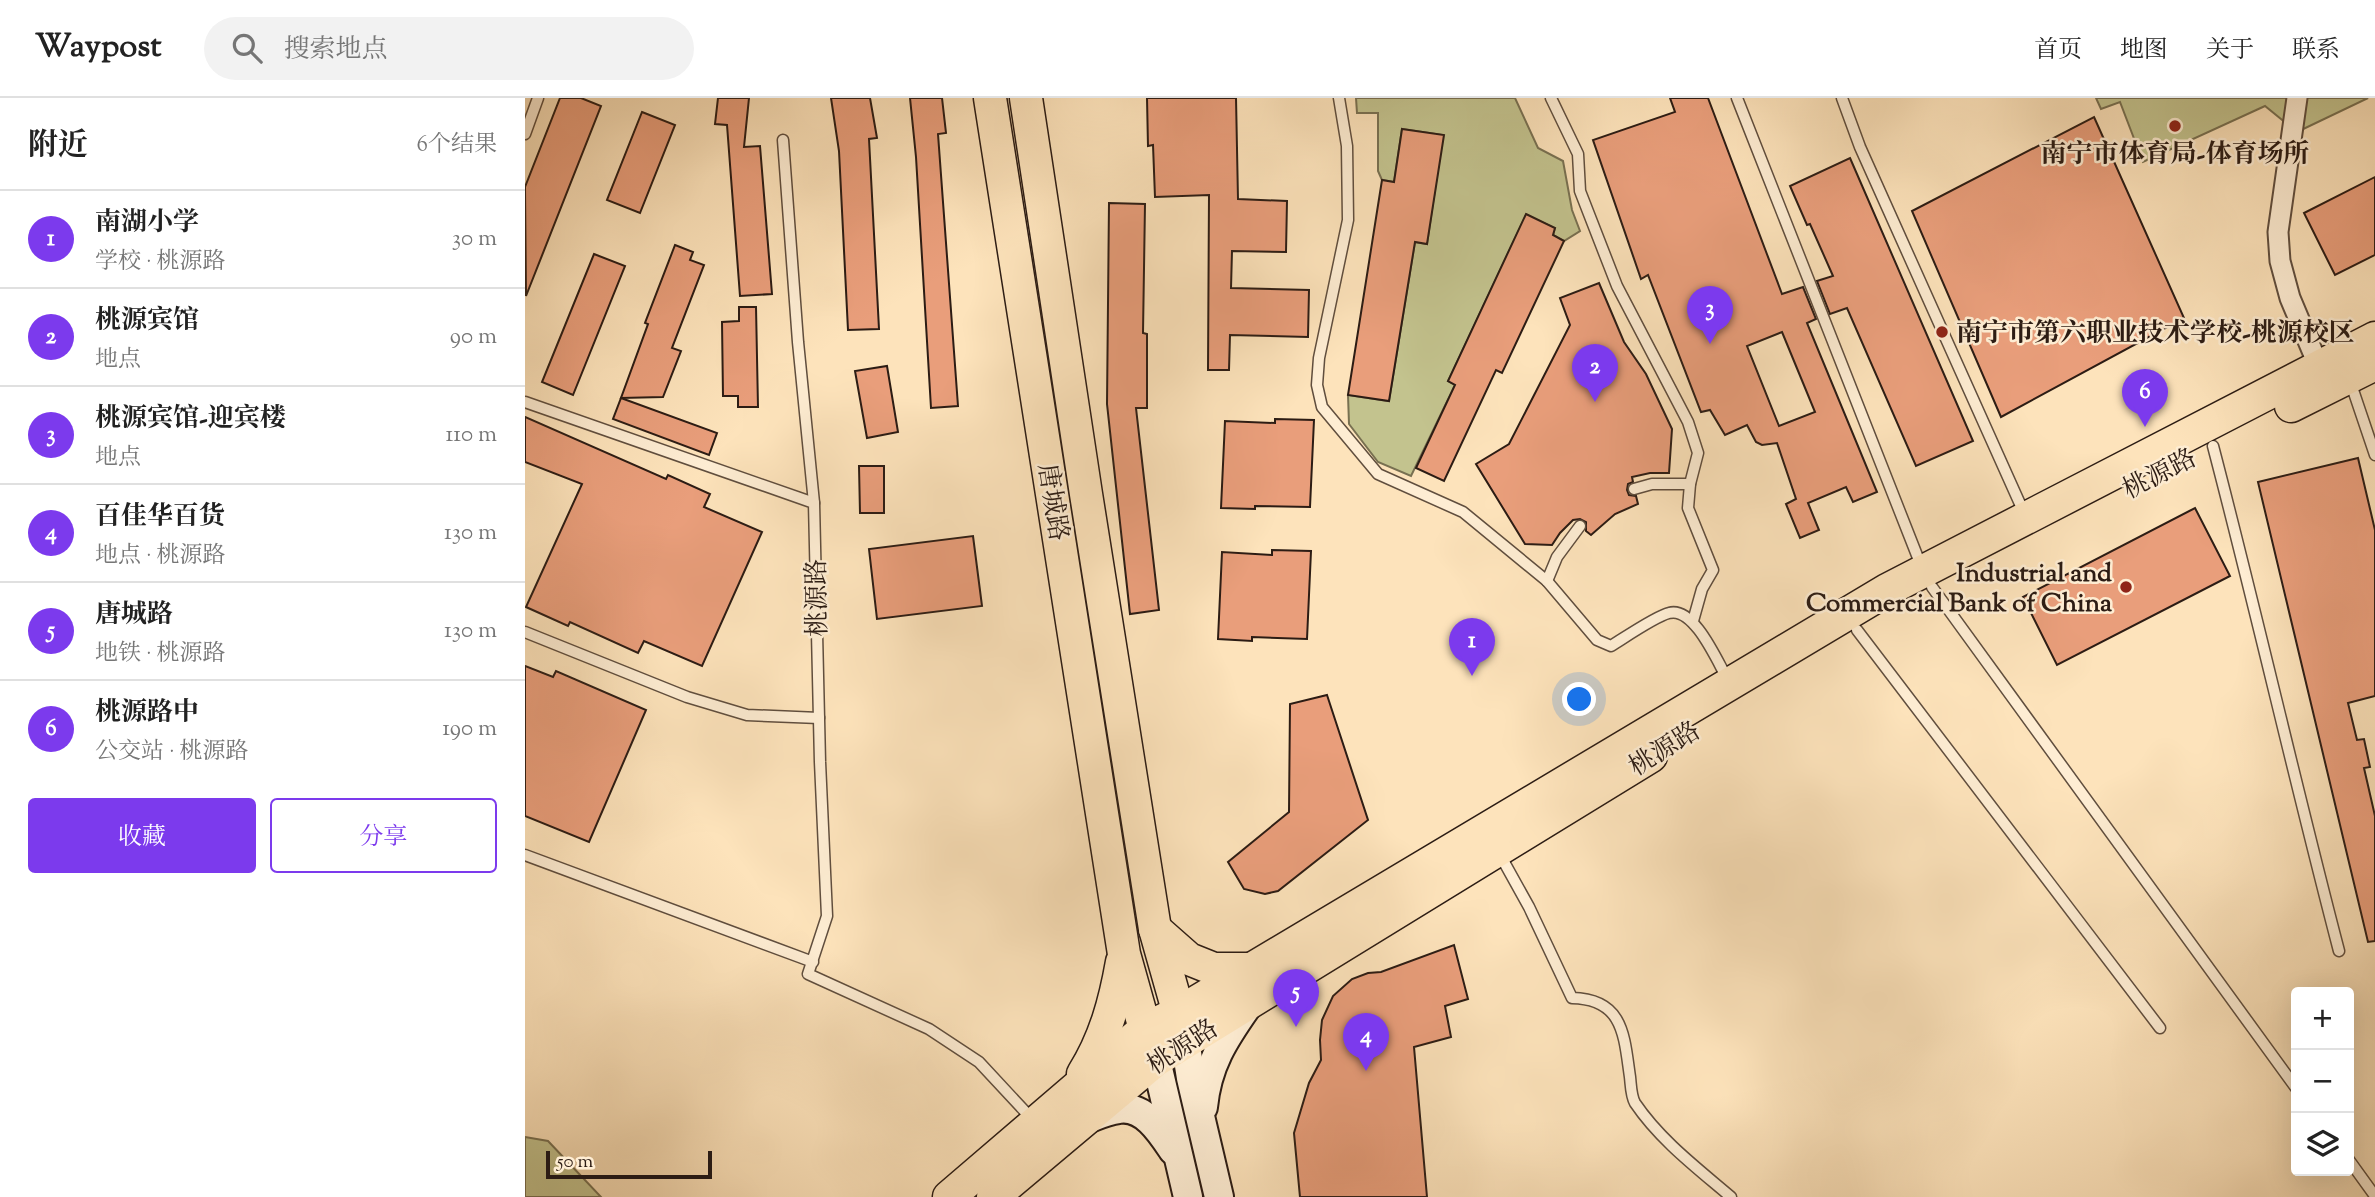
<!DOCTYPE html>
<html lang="zh">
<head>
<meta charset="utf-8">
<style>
	body { margin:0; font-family:"Sorts Mill Goudy","Noto Serif SC",serif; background:#f2f2f2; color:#222 }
	.controls { position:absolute; right:21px; bottom:21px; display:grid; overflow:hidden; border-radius:7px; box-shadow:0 7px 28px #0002 }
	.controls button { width:63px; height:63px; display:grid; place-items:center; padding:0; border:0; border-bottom:2px solid #e0e0e0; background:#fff; color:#222; font:35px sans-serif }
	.scale { position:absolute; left:21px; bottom:18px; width:166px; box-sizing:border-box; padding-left:7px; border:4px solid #2c1c14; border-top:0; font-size:19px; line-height:24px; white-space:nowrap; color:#2c1c14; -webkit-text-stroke:5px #feedd3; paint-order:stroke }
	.you { position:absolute; left:1055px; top:602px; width:24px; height:24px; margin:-18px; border:5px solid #fff; border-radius:50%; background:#1a73e8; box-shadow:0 0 0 10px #1a73e833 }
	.badge { display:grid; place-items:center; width:46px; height:46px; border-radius:50%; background:#7c3aed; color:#fff; font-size:23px; font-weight:700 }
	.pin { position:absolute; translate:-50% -58px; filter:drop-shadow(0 2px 4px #0008) }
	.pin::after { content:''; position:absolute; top:37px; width:24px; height:21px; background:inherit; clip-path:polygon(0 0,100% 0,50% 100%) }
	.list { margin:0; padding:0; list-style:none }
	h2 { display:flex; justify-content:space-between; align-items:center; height:91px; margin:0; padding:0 28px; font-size:30px }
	h2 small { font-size:23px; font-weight:400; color:#767676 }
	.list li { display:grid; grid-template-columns:46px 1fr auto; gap:21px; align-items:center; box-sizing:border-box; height:98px; padding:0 28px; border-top:2px solid #e0e0e0 }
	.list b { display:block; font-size:26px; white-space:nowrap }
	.list p { margin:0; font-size:23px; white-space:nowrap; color:#767676 }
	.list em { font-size:23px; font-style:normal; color:#767676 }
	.actions { display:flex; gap:14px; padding:21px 28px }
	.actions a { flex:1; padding:16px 0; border:2px solid #7c3aed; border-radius:7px; text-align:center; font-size:24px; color:#7c3aed }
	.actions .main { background:#7c3aed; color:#fff }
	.icon { flex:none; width:38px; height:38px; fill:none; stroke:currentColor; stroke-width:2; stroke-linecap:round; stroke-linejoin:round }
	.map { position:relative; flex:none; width:1850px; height:1099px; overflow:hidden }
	header { display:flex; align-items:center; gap:42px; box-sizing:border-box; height:98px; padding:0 35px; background:#fff; border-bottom:2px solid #e0e0e0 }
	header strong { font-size:33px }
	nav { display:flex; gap:38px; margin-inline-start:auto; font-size:24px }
	.search { width:490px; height:63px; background:#f2f2f2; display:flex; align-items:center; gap:18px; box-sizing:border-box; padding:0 24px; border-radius:38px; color:#767676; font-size:26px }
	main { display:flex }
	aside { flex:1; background:#fff }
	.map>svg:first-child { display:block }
</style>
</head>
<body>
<header>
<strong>Waypost</strong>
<div class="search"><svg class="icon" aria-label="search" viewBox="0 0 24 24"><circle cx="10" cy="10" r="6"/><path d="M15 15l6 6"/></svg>搜索地点</div>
<nav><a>首页</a><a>地图</a><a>关于</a><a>联系</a></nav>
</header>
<main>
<aside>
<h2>附近<small>6个结果</small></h2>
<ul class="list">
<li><span class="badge">1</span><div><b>南湖小学</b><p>学校 · 桃源路</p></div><em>30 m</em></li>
<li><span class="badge">2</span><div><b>桃源宾馆</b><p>地点</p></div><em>90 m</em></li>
<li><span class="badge">3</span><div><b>桃源宾馆-迎宾楼</b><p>地点</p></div><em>110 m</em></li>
<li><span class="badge">4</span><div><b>百佳华百货</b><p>地点 · 桃源路</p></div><em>130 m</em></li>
<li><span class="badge">5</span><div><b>唐城路</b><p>地铁 · 桃源路</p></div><em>130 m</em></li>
<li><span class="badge">6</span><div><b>桃源路中</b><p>公交站 · 桃源路</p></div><em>190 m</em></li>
</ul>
<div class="actions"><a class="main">收藏</a><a>分享</a></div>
</aside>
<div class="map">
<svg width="1850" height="1099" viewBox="0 0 1850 1099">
	<rect width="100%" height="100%" fill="#fde3bb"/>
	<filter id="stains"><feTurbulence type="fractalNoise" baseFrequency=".00286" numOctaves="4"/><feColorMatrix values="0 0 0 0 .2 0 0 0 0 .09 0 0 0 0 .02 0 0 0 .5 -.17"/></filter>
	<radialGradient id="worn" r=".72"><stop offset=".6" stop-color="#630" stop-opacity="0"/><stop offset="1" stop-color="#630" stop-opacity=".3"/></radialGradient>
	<g fill="#c3c38e" stroke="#787051" stroke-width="2">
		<path d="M 831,0 L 990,0 L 1013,50 L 1038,63 L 1047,112 L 1055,133 L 1039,143 L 1028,137 L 1030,130 L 1001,117 L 923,283 L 930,287 L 886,378 L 853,364 L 824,326 L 823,297 L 864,303 L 890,144 L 902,146 L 918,37 L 877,31 L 869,84 L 857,82 L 853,73 L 853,15 L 832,15 Z"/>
		<path d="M 1571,0 L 1843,0 L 1772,34 L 1740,8 L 1618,64 L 1595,4 L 1576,11 Z"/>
		<path d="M 0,1039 L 23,1043 L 76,1099 L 0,1099 Z"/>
	</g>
	<g fill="#e99e7b" stroke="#2c1c14" stroke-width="2" fill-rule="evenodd">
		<path d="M 35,0 L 56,0 L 76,8 L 1,198 L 0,89 Z"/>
		<path d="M 193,0 L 224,0 L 219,49 L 235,48 L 247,196 L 215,198 L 202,27 L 190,26 Z"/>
		<path d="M 306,0 L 345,0 L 352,40 L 344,41 L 354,231 L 323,232 L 314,53 Z"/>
		<path d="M 385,0 L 417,0 L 421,35 L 413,36 L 433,308 L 406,310 L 391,59 Z"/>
		<path d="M 622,0 L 711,0 L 713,101 L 762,103 L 761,154 L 707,153 L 706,190 L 784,192 L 783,239 L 705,237 L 704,272 L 683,272 L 684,97 L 630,99 L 628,47 L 623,48 Z"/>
		<path d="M 1145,0 L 1183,0 L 1257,196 L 1278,189 L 1291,221 L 1282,225 L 1352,394 L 1328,404 L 1321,389 L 1283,405 L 1294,432 L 1275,440 L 1261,406 L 1271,401 L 1252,345 L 1237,347 L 1231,344 L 1222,327 L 1200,337 L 1185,312 L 1176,314 L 1123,177 L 1116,181 L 1068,42 L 1150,14 ZM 1257,234 L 1290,314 L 1254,328 L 1222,248 Z"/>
		<path d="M 117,14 L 150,27 L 115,115 L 82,102 Z"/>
		<path d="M 1569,19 L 1659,220 L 1476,319 L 1387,113 Z"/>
		<path d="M 877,31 L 919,37 L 902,146 L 890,144 L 864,303 L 823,297 L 857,82 L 869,84 Z"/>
		<path d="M 1325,60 L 1448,343 L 1391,368 L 1322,210 L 1305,216 L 1292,183 L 1308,178 L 1285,126 L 1282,127 L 1265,88 Z"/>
		<path d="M 1850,79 L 1850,157 L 1810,177 L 1779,115 Z"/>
		<path d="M 584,105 L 620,106 L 618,235 L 622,236 L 622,310 L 611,310 L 634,512 L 605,516 L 582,306 Z"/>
		<path d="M 1001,116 L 1030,130 L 1028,137 L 1039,143 L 977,275 L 971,272 L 919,383 L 891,370 L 930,287 L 923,283 Z"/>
		<path d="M 150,147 L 168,154 L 165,162 L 179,167 L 147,250 L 156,253 L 138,299 L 96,300 L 123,226 L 120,225 Z"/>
		<path d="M 69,156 L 100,168 L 48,297 L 17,284 Z"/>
		<path d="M 1074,185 L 1099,244 L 1121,276 L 1147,331 L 1144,375 L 1125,375 L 1107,379 L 1108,384 L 1103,386 L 1102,392 L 1104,397 L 1111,398 L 1113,406 L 1090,416 L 1066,437 L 1061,433 L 1061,424 L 1055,421 L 1048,422 L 1035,435 L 1027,447 L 1000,446 L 951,366 L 984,346 L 1045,227 L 1035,200 Z"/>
		<path d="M 214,209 L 231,209 L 233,309 L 213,309 L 213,298 L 198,298 L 197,224 L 214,223 Z"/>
		<path d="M 362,268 L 373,334 L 342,340 L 330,273 Z"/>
		<path d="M 96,300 L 192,335 L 184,357 L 88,321 Z"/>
		<path d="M 0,319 L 141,381 L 143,377 L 185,396 L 179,409 L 237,434 L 177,568 L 119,543 L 113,555 L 45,524 L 43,528 L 1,509 L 57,386 L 0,364 Z"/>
		<path d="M 750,321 L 789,322 L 785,409 L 730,408 L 730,411 L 696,410 L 700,323 L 750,325 Z"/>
		<path d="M 1833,360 L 1850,432 L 1850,598 L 1823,605 L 1832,642 L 1839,641 L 1845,669 L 1839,670 L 1850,718 L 1850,843 L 1843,844 L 1733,384 Z"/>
		<path d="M 334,368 L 359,368 L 359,415 L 335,415 Z"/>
		<path d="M 1670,410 L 1705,478 L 1532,567 L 1498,499 Z"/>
		<path d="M 448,438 L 457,508 L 352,521 L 344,451 Z"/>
		<path d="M 747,452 L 786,453 L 782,541 L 727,539 L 727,543 L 693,541 L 697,454 L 747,457 Z"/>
		<path d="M 0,568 L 28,579 L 31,573 L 121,612 L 64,744 L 0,718 Z"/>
		<path d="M 802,597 L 843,722 L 753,793 L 740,796 L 719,791 L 703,764 L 764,714 L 765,606 Z"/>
		<path d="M 929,847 L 943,901 L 920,908 L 926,939 L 889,949 L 902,1099 L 775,1099 L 769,1035 L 784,985 L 796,962 L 795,942 L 797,922 L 808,898 L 827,881 L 843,875 L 856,874 Z"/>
	</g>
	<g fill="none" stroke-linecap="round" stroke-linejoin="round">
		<g stroke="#604e3e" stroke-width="13">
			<g id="lane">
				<path d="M 814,0 L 822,48 L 823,122 L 794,260 L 792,287 L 797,309 L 853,376 L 938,414 L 1022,483 L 1072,542 L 1086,548 C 1099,540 1131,518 1144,515 C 1169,508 1192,563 1203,582"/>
				<path d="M 1026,0 L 1053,56 L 1055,93 L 1092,188 L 1163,324 L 1173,355 L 1165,386 L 1163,410 L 1188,472 L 1177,491 L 1168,523"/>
				<path d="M 1212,0 L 1397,470"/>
				<path d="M 1317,0 L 1335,49 L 1500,417"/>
				<path d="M 0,36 L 13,0"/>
				<path d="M 258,42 L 273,244 L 289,405"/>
				<path d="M 1825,283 L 1850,357"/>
				<path d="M 0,304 L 289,405 L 295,664 L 302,818 L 283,876 L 404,931 L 454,964 L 507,1021"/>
				<path d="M 1688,348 C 1732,516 1770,685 1814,853"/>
				<path d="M 1109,391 L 1127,386 L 1165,386"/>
				<path d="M 1022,483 L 1032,459 L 1055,428"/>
				<path d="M 1407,489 L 1771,990"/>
				<path d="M 1332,532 L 1635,930"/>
				<path d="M 0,534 L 162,599 L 222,617 L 294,620"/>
				<path d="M 974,755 L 1004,809 L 1047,900 C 1099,901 1099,938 1105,979 C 1106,988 1106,998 1110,1005 C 1135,1042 1172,1070 1206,1099"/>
				<path d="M 0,757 L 288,864"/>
				<path d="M 1824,1062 L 1850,1098"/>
			</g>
		</g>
		<g stroke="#604e3e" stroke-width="23">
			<path id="street" d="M 1772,0 L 1753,134 L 1755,163 L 1765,200 L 1794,269"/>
		</g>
		<g stroke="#2c1c14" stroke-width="32">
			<g id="secondary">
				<path d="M 658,930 L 666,980 L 694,1099"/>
				<path d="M 624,944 L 631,962 L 663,1099"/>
				<path d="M 678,1009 C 682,967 699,941 723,907"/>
				<path d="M 562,1021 C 572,1017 583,1012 594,1011 C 619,1007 636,1034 648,1052"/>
			</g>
		</g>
		<g stroke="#2c1c14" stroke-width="35">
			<g id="primary">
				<path d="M 465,0 L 599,856 L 620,931"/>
				<path d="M 501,0 L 561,396 L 630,831 L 658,930"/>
				<path d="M 1766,308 L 1850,266"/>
				<path d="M 630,831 L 664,861 L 689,871 L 726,871"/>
				<path d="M 558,976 C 580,941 590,904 597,864"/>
				<path d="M 424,1099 L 620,931 L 653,915 L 1362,492 L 1850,240"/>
				<path d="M 468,1099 L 631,962 L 1126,658"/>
			</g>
		</g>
		<use href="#lane" stroke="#feedd3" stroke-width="10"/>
		<use href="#street" stroke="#feedd3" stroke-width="19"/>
		<use href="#secondary" stroke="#feedd3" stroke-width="28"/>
		<use href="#primary" stroke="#fde3bb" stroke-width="32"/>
	</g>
	<g fill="#8f2418" stroke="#feedd3" stroke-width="2.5">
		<circle cx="1650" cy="28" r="7"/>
		<circle cx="1417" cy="234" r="7"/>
		<circle cx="1601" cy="489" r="7"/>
	</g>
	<g text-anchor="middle" stroke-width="5" stroke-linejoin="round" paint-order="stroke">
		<g font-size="26" font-weight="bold" fill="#2c1c14" stroke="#feedd3">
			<text x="1650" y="64">南宁市体育局-体育场所</text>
			<text x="1431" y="243" text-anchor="start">南宁市第六职业技术学校-桃源校区</text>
			<text x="1587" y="483" text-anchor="end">Industrial and<tspan x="1587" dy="30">Commercial Bank of China</tspan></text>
		</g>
		<g font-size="26" fill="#2c1c14" stroke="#feedd3">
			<text transform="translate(1634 375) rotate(-27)" y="9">桃源路</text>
			<text transform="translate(529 404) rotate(81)" y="9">唐城路</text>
			<text transform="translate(291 500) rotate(-91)" y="9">桃源路</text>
			<text transform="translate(1139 650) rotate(-32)" y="9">桃源路</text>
			<text transform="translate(657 948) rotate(-33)" y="9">桃源路</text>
		</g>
	</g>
	<rect width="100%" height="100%" filter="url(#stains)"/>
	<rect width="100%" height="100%" fill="url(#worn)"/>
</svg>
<div class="controls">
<button>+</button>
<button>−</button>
<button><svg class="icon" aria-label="layers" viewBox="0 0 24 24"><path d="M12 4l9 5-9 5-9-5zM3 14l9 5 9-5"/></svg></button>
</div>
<div class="scale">50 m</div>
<div class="you"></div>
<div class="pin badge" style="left:947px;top:578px">1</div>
<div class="pin badge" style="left:1070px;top:304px">2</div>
<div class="pin badge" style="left:1185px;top:246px">3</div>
<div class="pin badge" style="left:841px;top:973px">4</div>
<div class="pin badge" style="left:771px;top:929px">5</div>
<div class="pin badge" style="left:1620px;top:329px">6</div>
</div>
</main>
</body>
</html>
